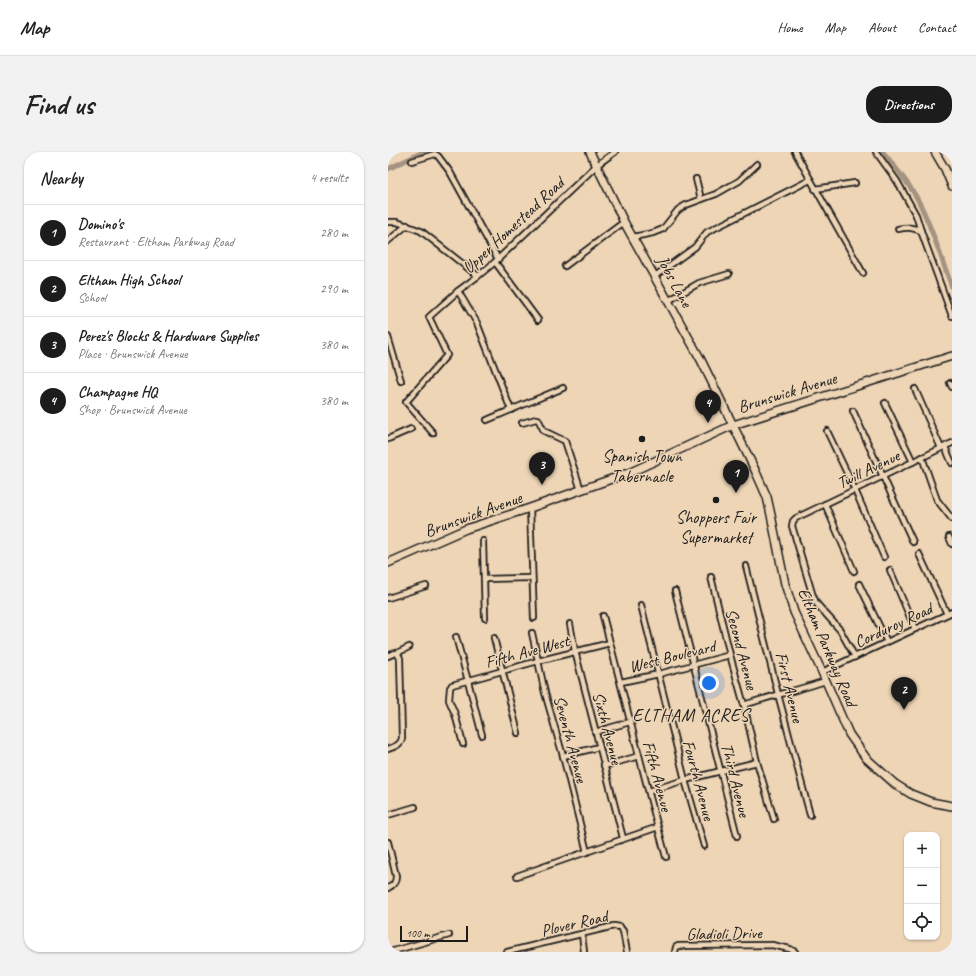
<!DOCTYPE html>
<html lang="en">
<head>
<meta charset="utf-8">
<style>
	body { margin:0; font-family:Caveat,sans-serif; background:#f2f2f2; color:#222 }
	.controls { position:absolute; right:12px; bottom:12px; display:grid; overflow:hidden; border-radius:8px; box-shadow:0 1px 3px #0004 }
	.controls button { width:36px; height:36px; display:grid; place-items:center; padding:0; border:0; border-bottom:1px solid #e0e0e0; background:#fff; color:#222; font:20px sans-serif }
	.scale { position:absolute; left:12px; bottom:10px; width:68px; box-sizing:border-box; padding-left:4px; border:2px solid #1c1c1c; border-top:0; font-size:11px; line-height:14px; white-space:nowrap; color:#1c1c1c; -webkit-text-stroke:3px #eed5b6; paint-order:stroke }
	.you { position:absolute; left:321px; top:531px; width:14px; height:14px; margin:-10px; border:3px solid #fff; border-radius:50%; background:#1a73e8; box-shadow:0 0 0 6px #1a73e833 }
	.badge { display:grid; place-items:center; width:26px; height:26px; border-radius:50%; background:#1c1c1c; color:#fff; font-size:13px; font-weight:700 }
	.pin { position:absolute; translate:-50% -33px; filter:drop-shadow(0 1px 2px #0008) }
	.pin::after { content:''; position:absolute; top:21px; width:14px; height:12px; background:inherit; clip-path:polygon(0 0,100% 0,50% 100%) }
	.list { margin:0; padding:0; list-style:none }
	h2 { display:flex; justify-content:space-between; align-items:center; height:52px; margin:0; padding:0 16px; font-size:17px }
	h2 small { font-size:13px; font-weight:400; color:#767676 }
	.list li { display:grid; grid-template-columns:26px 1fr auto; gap:12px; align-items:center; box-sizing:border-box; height:56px; padding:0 16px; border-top:1px solid #e0e0e0 }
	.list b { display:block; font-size:15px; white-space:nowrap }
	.list p { margin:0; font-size:13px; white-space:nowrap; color:#767676 }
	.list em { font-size:13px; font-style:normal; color:#767676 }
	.icon { flex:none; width:22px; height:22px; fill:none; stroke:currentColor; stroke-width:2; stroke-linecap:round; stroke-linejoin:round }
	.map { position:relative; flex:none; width:564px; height:800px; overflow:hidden; border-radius:16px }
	header { display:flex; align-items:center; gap:24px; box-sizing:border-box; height:56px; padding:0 20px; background:#fff; border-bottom:1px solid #e0e0e0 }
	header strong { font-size:19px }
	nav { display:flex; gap:22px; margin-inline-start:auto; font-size:14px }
	.intro { display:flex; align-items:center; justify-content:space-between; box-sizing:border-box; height:96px; padding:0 24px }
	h1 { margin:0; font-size:28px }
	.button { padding:10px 18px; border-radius:16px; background:#1c1c1c; color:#fff; font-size:14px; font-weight:700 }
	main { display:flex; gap:24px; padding:0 24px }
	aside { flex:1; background:#fff; border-radius:16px; box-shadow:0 1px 3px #0004 }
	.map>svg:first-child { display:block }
</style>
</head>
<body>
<header>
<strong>Map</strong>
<nav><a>Home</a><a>Map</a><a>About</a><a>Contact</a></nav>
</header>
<div class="intro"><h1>Find us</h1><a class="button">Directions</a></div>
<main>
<aside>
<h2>Nearby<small>4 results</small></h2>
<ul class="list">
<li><span class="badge">1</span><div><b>Domino's</b><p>Restaurant · Eltham Parkway Road</p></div><em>280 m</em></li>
<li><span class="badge">2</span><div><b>Eltham High School</b><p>School</p></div><em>290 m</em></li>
<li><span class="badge">3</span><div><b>Perez's Blocks &amp; Hardware Supplies</b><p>Place · Brunswick Avenue</p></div><em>380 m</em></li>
<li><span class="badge">4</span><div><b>Champagne HQ</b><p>Shop · Brunswick Avenue</p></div><em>380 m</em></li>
</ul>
</aside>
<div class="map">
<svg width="564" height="800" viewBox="0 0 564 800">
	<rect width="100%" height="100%" fill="#eed5b6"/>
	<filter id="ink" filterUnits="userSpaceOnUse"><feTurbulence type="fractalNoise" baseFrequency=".025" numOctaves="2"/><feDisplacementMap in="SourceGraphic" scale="8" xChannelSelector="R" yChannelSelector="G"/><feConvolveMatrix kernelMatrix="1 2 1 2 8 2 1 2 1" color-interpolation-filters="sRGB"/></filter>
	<g filter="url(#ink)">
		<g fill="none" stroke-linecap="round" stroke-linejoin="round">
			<g stroke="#a39380" stroke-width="5">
				<path d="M 495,0 C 507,15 521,31 530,48 C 544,75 553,106 564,135"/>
				<path d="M 0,17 L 35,0"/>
			</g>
			<g stroke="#1c1c1c" stroke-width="8">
				<g id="street">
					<path d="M 407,0 L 475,121"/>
					<path d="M 488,0 L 509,29 L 528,63 L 533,79 L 564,164"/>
					<path d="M 24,9 L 47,2 L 50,4 L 62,20 L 110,107"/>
					<path d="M 308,27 L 313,47"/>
					<path d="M 427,37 L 467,31"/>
					<path d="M 0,70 L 9,70 L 33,79 L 90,124"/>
					<path d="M 510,77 C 519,75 524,75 533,79"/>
					<path d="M 245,85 L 265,81 L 275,77 L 290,58 L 298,53 L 328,42 L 351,29 L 369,12"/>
					<path d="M 0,89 L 19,73"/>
					<path d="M 107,110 L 150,168"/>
					<path d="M 177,114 L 236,70"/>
					<path d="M 267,124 L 307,95 L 319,80 L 422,28"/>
					<path d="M 70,139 L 89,171 L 123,258"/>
					<path d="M 280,149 L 311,131 L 341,122"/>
					<path d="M 0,185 L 13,229"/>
					<path d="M 562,231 L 564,235"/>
					<path d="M 527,237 L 553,296"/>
					<path d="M 497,251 L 525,310"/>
					<path d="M 465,259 L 525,390"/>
					<path d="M 99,268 L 175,236"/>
					<path d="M 134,271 L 148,267 L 150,267 L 156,279 L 177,289 L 193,338"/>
					<path d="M 439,279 L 467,338 L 496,405"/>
					<path d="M 45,281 L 18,250 L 59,203 L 41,165 L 70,139 L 90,124 L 107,110 L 209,13 L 227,0"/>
					<path d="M 0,287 L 23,277"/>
					<path d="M 557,295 L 564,311"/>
					<path d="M 534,305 L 549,348 L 564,367"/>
					<path d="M 437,352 L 466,419"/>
					<path d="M 142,356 L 146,466"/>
					<path d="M 561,385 L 564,392"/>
					<path d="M 95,389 L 97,466"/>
					<path d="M 531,402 L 559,462"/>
					<path d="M 358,414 L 390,542 L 422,663"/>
					<path d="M 502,418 L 527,477"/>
					<path d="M 323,425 L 342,503 L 356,553 L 369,610 L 386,667"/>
					<path d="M 96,427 L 144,426"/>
					<path d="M 471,432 L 499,490"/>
					<path d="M 287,439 L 349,684"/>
					<path d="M 0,446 L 38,434"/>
					<path d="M 253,453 L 297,628 L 316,694"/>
					<path d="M 215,464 C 236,544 256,625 278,705"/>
					<path d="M 182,472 L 187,499 L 235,686"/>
					<path d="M 144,481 L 157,541 L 175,604 L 199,700"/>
					<path d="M 68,485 L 80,529 L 94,583"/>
					<path d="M 106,486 L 130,581"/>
					<path d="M 0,504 L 7,501 L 9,501 L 21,495"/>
					<path d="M 467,505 L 452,478 L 428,451 L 424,441 L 404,374 L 405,369 L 408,366 L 564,291"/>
					<path d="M 434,520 L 564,460"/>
					<path d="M 233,530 L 271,522 L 342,503"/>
					<path d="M 356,553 C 383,544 411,538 437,529"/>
					<path d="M 207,580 L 242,570"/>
					<path d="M 75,592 L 67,562 L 61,548 L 62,536 L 64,533 L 150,509 L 222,491"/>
					<path d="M 0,597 C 6,595 13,593 14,586 L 12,506 L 9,501"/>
					<path d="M 175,604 L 211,595"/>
					<path d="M 216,614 L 251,604"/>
					<path d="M 261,639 L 297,628 L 369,610"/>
					<path d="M 0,663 L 27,655"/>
					<path d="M 0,690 L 8,724 C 8,730 6,733 0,736"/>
					<path d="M 129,724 L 270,675"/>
					<path d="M 194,782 L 196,800"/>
					<path d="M 2,800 L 61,783"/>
					<path d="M 119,800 L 226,774 L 232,775 L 235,779 L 239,800"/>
					<path d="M 287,800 L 288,795 L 290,794 L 384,793 L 402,797 L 407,800"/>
				</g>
			</g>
			<g stroke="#1c1c1c" stroke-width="10">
				<g id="secondary">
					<path d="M 202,0 L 236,70 L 313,208 L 367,318 L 379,345 L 383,363 L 397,432 L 406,460 L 434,520 L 461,582 L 478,606 L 507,632 L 523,642 L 543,650 L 564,654"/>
					<path d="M 0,411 L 78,377 L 142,356 L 243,320 L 345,273 L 564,204"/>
				</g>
			</g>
			<g stroke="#1c1c1c" stroke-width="10">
				<path id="primary" d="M 547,0 L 557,17 L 564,34"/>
			</g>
			<use href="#street" stroke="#eed5b6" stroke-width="4.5"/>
			<use href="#secondary" stroke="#eed5b6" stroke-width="7"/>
			<use href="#primary" stroke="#eed5b6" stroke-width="7"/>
		</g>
	</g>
	<g fill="#1c1c1c" stroke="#eed5b6" stroke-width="1.5">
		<circle cx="254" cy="287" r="4"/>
		<circle cx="328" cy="348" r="4"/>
	</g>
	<g text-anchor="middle" stroke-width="3" stroke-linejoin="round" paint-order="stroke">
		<g font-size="17" fill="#1c1c1c" stroke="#eed5b6">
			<text transform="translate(125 73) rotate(-43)" y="6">Upper Homestead Road</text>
			<text transform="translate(287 129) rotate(61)" y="6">Jobs Lane</text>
			<text transform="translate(399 240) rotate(-17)" y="6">Brunswick Avenue</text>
			<text transform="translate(480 317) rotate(-26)" y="6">Twill Avenue</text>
			<text transform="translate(85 362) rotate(-20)" y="6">Brunswick Avenue</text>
			<text transform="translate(505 473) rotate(-25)" y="6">Corduroy Road</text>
			<text transform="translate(440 495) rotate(67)" y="6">Eltham Parkway Road</text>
			<text transform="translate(354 497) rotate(75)" y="6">Second Avenue</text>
			<text transform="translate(139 499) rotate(-15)" y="6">Fifth Ave West</text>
			<text transform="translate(284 504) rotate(-14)" y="6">West Boulevard</text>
			<text transform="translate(402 535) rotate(76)" y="6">First Avenue</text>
			<text transform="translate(220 576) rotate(75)" y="6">Sixth Avenue</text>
			<text transform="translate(183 587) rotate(75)" y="6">Seventh Avenue</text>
			<text transform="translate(270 624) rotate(75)" y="6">Fifth Avenue</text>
			<text transform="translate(311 628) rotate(75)" y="6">Fourth Avenue</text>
			<text transform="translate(348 628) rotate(76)" y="6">Third Avenue</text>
			<text transform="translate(186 771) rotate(-13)" y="6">Plover Road</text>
			<text transform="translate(336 781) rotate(-1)" y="6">Gladioli Drive</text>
		</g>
		<g font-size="17" fill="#1c1c1c" stroke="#eed5b6">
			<text x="254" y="310">Spanish Town<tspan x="254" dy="20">Tabernacle</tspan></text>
			<text x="328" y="371">Shoppers Fair<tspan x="328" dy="20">Supermarket</tspan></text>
		</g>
		<g font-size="18" letter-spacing="1" fill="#1c1c1c" stroke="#eed5b6">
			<text x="303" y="569">ELTHAM ACRES</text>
		</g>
	</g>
</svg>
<div class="controls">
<button>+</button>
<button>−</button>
<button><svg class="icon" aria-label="locate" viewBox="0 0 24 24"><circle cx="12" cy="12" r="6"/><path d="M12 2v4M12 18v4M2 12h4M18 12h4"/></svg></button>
</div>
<div class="scale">100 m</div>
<div class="you"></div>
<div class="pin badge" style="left:348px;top:341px">1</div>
<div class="pin badge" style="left:516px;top:558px">2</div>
<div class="pin badge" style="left:154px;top:333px">3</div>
<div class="pin badge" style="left:320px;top:271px">4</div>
</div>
</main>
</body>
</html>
